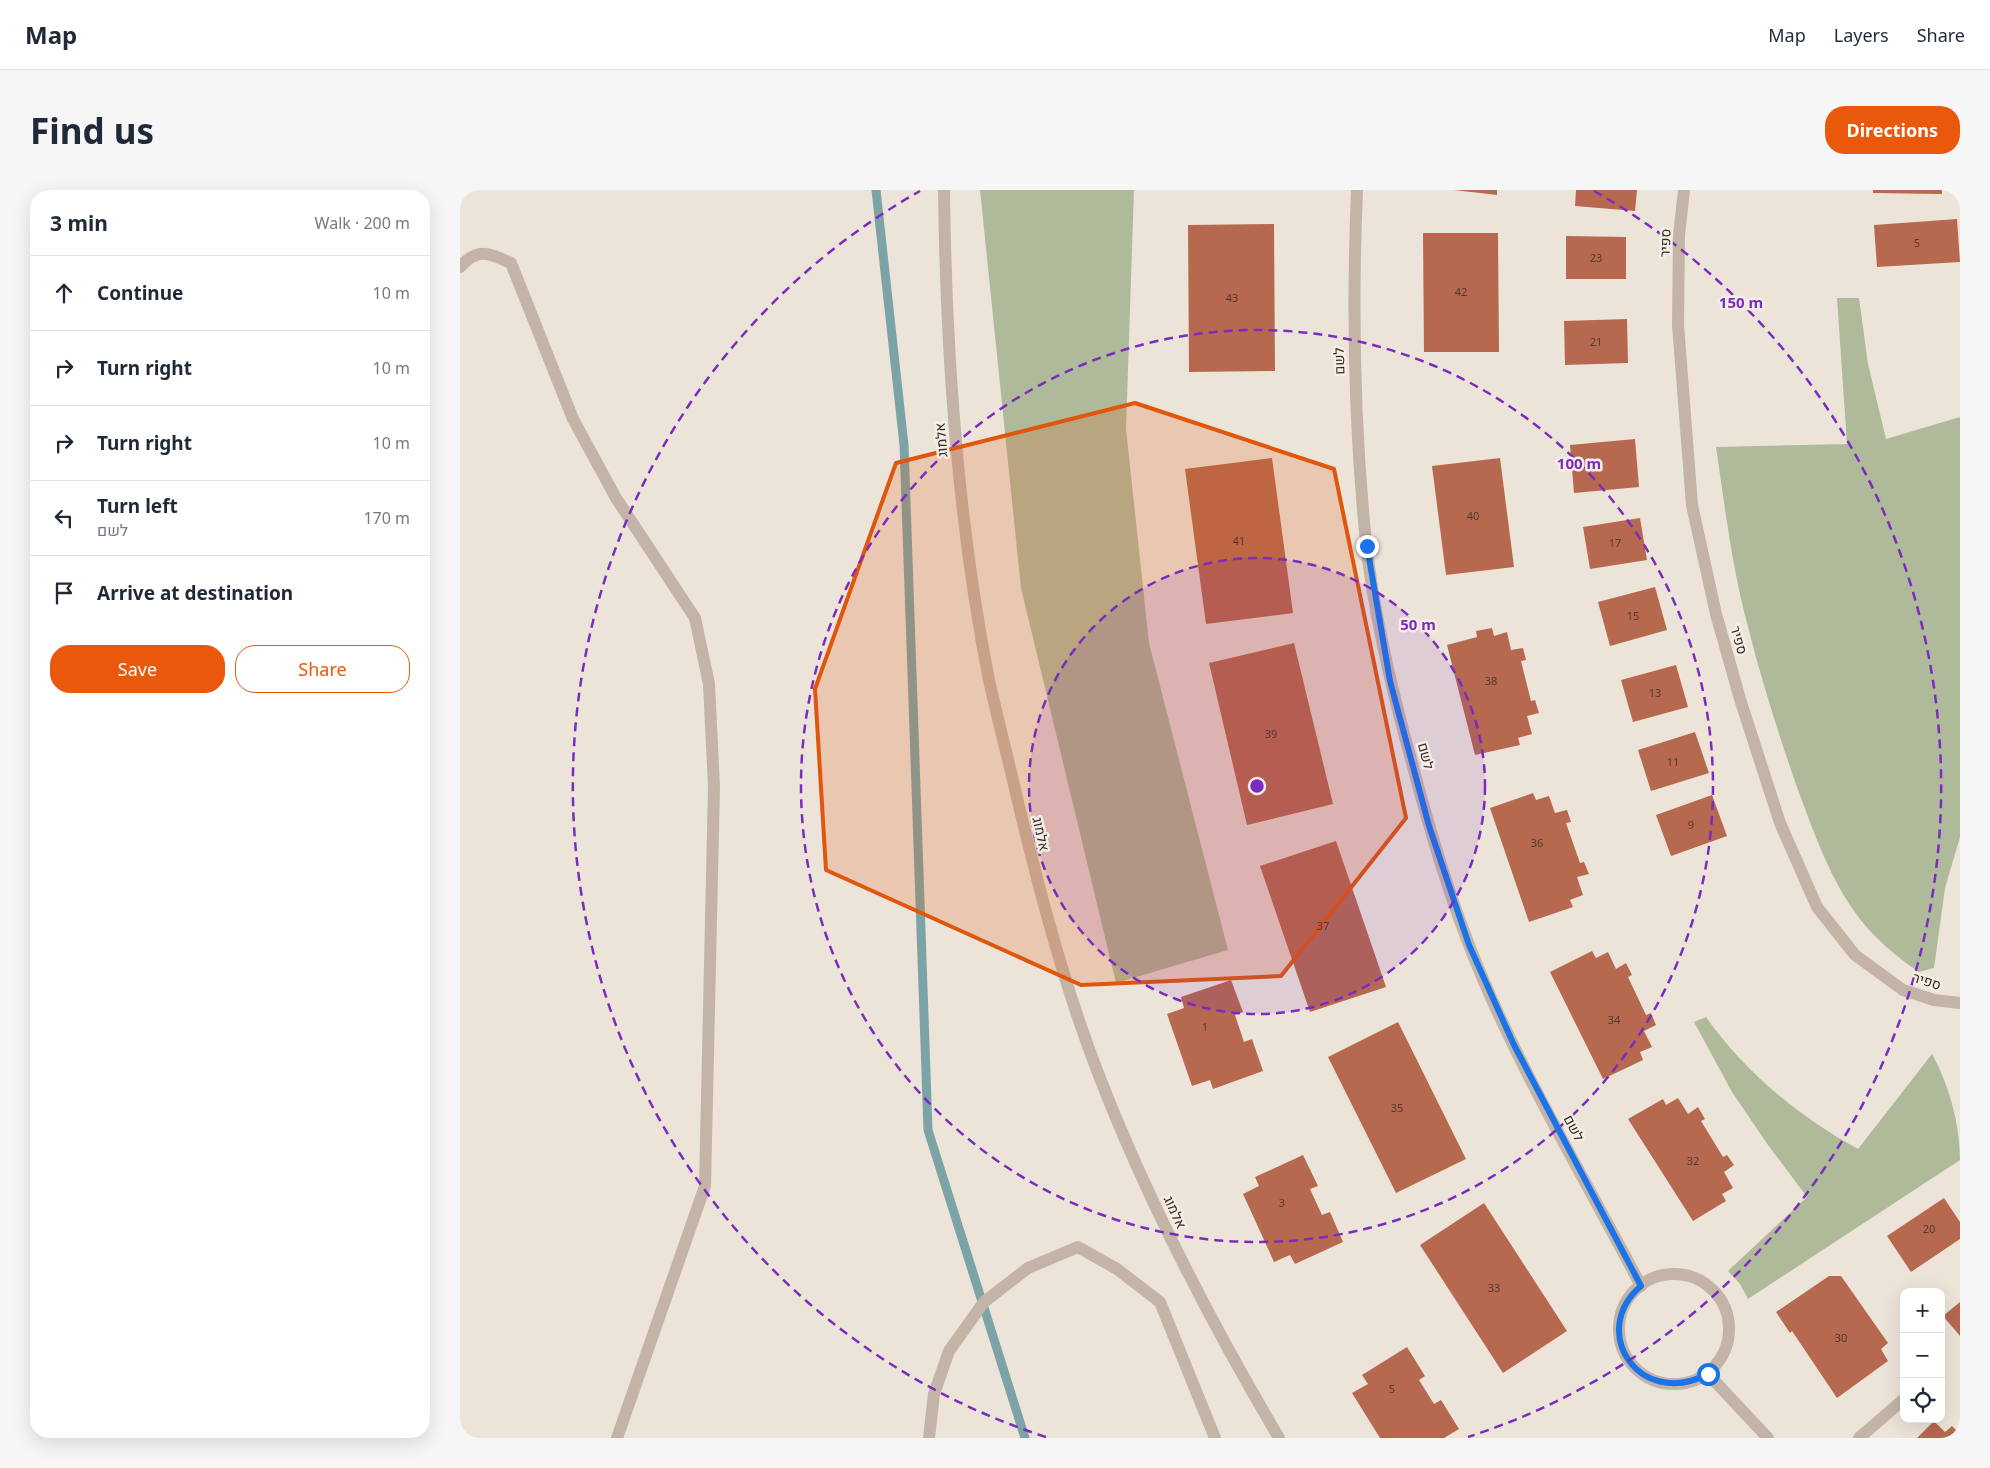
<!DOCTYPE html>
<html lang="en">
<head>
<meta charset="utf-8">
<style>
	body { margin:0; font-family:"Noto Sans",Heebo,sans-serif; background:#f6f6f7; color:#1f2937 }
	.controls { position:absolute; right:15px; bottom:15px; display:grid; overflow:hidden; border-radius:10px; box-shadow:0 5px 20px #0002 }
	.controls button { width:45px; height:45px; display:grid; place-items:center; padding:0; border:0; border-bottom:1px solid #e0e1e3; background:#fff; color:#1f2937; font:25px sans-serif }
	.stop { position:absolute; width:15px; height:15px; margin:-11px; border:4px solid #1a73e8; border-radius:50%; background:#fff }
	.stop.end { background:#1a73e8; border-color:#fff; box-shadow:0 1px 5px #0008 }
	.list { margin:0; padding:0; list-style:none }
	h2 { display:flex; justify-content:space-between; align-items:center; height:65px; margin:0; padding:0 20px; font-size:21px }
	h2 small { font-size:16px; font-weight:400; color:#747a83 }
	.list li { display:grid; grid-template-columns:32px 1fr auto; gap:15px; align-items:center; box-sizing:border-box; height:75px; padding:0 20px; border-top:1px solid #e0e1e3 }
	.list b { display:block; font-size:19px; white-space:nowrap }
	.list p { margin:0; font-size:16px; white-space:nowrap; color:#747a83 }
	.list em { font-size:16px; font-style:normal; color:#747a83 }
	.actions { display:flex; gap:10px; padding:15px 20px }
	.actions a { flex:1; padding:11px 0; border:1px solid #ea580c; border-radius:20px; text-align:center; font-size:18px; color:#ea580c }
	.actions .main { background:#ea580c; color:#fff }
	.icon { flex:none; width:28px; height:28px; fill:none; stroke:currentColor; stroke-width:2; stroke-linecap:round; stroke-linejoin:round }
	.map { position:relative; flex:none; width:1500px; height:1248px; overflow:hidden; border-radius:20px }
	header { display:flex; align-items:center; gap:30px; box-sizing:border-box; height:70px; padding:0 25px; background:#fff; border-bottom:1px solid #e0e1e3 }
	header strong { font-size:24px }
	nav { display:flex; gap:28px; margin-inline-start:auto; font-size:18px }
	.intro { display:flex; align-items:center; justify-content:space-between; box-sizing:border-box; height:120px; padding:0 30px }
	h1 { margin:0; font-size:35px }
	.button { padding:12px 22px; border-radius:20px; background:#ea580c; color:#fff; font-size:18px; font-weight:700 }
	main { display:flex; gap:30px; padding:0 30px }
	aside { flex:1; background:#fff; border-radius:20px; box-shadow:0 5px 20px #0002 }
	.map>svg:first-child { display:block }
</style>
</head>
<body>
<header>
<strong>Map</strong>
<nav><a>Map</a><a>Layers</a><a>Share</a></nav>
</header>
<div class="intro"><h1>Find us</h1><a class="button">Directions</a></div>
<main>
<aside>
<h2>3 min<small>Walk · 200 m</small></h2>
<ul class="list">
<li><svg class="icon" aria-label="ahead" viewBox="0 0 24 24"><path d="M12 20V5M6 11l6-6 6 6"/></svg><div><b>Continue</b></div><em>10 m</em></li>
<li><svg class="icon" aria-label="right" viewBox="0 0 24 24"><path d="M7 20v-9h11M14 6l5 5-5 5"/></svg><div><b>Turn right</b></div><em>10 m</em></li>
<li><svg class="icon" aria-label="right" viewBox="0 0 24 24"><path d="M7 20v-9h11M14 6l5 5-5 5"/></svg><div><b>Turn right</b></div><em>10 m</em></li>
<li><svg class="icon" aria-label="left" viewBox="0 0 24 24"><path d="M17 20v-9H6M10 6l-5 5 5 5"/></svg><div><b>Turn left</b><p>לשם</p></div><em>170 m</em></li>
<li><svg class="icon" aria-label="arrive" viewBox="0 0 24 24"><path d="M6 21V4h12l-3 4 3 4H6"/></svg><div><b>Arrive at destination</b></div></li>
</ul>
<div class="actions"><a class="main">Save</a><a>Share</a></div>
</aside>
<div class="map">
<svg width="1500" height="1248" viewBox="0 0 1500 1248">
	<rect width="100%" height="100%" fill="#ede4d9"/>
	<g fill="#afba9b">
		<path d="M 520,0 L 674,0 L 666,239 L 689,453 L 768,760 L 656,793 L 561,398 Z"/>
		<path d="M 1377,108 L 1399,108 L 1408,174 L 1426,249 L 1500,227 L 1500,647 L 1485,698 L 1474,778 L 1459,782 C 1438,768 1415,749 1400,729 C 1370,690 1355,645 1338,600 C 1319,546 1302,492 1288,437 C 1272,378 1265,317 1256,257 L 1387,254 Z"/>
		<path d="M 1246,827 C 1285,882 1339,927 1398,959 L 1472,864 C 1489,895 1500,934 1500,970 L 1288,1109 L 1280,1094 L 1268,1081 L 1347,1007 L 1308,955 L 1272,902 L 1234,832 Z"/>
	</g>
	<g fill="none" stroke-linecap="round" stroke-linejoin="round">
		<path stroke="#7ca4a6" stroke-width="9" d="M 416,0 L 444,255 L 468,940 L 565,1248"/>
	</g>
	<g fill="#b6694f">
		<path d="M 994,0 L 1037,0 L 1037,5 Z"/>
		<path d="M 1116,0 L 1177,0 L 1175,21 L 1115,16 Z"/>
		<path d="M 1413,0 L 1482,0 L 1482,4 L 1413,3 Z"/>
		<path d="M 1497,29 L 1500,72 L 1417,77 L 1414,35 Z"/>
		<path d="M 814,34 L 815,181 L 729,182 L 728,35 Z"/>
		<path d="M 963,43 L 1038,43 L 1039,162 L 964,162 Z"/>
		<path d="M 1106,46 L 1166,47 L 1166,89 L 1106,89 Z"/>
		<path d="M 1167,129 L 1168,173 L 1105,175 L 1104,131 Z"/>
		<path d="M 1175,249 L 1179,297 L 1114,303 L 1110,255 Z"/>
		<path d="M 812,268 L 833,423 L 746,434 L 725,279 Z"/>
		<path d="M 1040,268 L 1054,377 L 986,385 L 972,276 Z"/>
		<path d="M 1180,328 L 1187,370 L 1130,379 L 1123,337 Z"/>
		<path d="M 1195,397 L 1207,440 L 1150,456 L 1138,412 Z"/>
		<path d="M 1032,438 L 1034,446 L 1047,442 L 1051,460 L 1063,458 L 1066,470 L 1061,471 L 1071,511 L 1075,510 L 1079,523 L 1067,526 L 1072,544 L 1058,548 L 1060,555 L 1015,565 L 987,455 L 1017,447 L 1016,441 Z"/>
		<path d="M 834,453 L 873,614 L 787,635 L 749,473 Z"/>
		<path d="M 1216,475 L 1228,517 L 1173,532 L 1161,490 Z"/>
		<path d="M 1235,542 L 1249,583 L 1191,601 L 1178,560 Z"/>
		<path d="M 1073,603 L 1076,610 L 1089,606 L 1095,623 L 1107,620 L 1111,632 L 1106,633 L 1120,673 L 1124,672 L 1129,684 L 1117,687 L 1123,705 L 1110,710 L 1113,717 L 1069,732 L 1030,618 Z"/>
		<path d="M 1252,605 L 1267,646 L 1211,666 L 1196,625 Z"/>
		<path d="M 876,651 L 926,797 L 850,822 L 800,676 Z"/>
		<path d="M 1132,761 L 1136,768 L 1148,762 L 1156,779 L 1166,773 L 1172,785 L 1168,787 L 1186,825 L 1191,823 L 1196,835 L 1184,841 L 1192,857 L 1180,862 L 1183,870 L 1143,889 L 1090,782 Z"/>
		<path d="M 771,790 L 783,822 L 775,825 L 784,852 L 792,849 L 803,881 L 753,899 L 750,890 L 732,896 L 707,824 L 724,818 L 721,807 Z"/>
		<path d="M 938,832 L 1006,969 L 936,1003 L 868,867 Z"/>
		<path d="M 1218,908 L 1228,924 L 1238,917 L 1245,929 L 1241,931 L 1263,967 L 1267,965 L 1274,975 L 1264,982 L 1273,998 L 1262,1004 L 1266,1011 L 1233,1031 L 1168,929 L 1203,909 L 1206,915 Z"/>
		<path d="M 843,965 L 858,996 L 850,999 L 862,1025 L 870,1022 L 883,1052 L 835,1074 L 830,1065 L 814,1072 L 783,1004 L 799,996 L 795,987 Z"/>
		<path d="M 1484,1008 L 1500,1032 L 1500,1049 L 1451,1082 L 1427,1046 Z"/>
		<path d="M 1024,1013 L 1107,1141 L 1043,1183 L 960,1055 Z"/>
		<path d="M 1369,1086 L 1381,1086 L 1428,1153 L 1421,1159 L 1428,1171 L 1377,1208 L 1332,1141 L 1330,1143 L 1316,1122 Z"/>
		<path d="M 1500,1112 L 1500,1146 L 1483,1126 Z"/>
		<path d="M 947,1157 L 965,1186 L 959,1190 L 974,1214 L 981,1210 L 999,1239 L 984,1248 L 920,1248 L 892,1203 L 908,1194 L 902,1185 Z"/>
		<path d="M 1474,1231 L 1485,1242 L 1492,1236 L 1500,1244 L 1500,1248 L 1457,1248 Z"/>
	</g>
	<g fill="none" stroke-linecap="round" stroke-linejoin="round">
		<path stroke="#c3b4a7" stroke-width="12" d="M 1399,1248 L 1444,1209"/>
		<g stroke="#c3b4a7" stroke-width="12">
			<path d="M 484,0 C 486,164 497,329 529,490 C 538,531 549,572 558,612 C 580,703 604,795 638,883 C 687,1010 750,1131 819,1248"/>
			<path d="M 897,0 C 892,118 894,235 906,352 C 914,427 932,501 952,573 C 968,634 986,696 1009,755 C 1055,873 1122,983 1181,1096"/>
			<path d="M 1224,0 L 1219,45 L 1218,135 L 1232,315 L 1256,424 L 1280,509 L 1320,633 L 1357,717 L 1395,765 L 1443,800 L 1474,810 L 1500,813"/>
			<path d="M 0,77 C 18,57 29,63 51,73 L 113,229 L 156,308 L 235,428 L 249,494 L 254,597 L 245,996 L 157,1248"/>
			<circle cx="1214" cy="1139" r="55"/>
			<path d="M 1248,1184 L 1308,1248"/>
			<path d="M 469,1248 L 474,1204 L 489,1161 L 524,1112 L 568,1078 L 618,1057 L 657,1079 L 700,1112 L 755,1248"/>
		</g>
	</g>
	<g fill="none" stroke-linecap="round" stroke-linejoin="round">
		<path stroke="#1a73e8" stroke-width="6" d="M 907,356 L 930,491 L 969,636 L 1009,755 L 1054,855 L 1181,1096 C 1128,1141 1179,1220 1248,1184"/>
	</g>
	<path fill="#df570d" fill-opacity="0.2" stroke="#df570d" stroke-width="4" stroke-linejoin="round" d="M 675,213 L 874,279 L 946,628 L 821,786 L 621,795 L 366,680 L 355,499 L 436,273 Z"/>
	<circle cx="797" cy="596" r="228" fill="#7b2cbf" fill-opacity=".12"/>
	<g fill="none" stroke="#7b2cbf" stroke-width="2.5" stroke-dasharray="9 6">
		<circle cx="797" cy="596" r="228"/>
		<circle cx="797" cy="596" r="456"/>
		<path d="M586 1247A684 684 0 0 1 460 1M1134 1A684 684 0 0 1 1008 1247"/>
	</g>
	<g text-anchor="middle" stroke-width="5" stroke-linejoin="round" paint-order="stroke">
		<g font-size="11" fill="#523a30">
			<text x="1457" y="57">5</text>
			<text x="1136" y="72">23</text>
			<text x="1001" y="106">42</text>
			<text x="772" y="112">43</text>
			<text x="1136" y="156">21</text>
			<text x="1013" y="330">40</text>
			<text x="779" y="355">41</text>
			<text x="1155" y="357">17</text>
			<text x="1173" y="430">15</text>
			<text x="1031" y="495">38</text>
			<text x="1195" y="507">13</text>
			<text x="811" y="548">39</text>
			<text x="1213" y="576">11</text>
			<text x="1231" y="639">9</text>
			<text x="1077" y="657">36</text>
			<text x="863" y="740">37</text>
			<text x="1154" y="834">34</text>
			<text x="745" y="841">1</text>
			<text x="937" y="922">35</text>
			<text x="1233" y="975">32</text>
			<text x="822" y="1017">3</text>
			<text x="1469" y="1043">20</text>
			<text x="1034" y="1102">33</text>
			<text x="1381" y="1152">30</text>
			<text x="932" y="1203">5</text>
		</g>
		<g font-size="14" fill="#312a26" stroke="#f6eee5">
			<text transform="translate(1205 53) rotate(-88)" y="5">ספיר</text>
			<text transform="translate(879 171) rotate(-92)" y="5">לשם</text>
			<text transform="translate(481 250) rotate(-95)" y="5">אלמוג</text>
			<text transform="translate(1279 450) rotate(74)" y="5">ספיר</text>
			<text transform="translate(966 566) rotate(75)" y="5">לשם</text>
			<text transform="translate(581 644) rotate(77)" y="5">אלמוג</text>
			<text transform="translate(1467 791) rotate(17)" y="5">ספיר</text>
			<text transform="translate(1114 938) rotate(62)" y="5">לשם</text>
			<text transform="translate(715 1022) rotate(65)" y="5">אלמוג</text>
		</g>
	</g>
	<circle cx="797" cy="596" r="8" fill="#7b2cbf" stroke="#f6eee5" stroke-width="2.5"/>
	<g font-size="15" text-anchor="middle" font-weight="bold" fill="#7b2cbf" stroke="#f6eee5" stroke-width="5" stroke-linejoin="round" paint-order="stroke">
		<text x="1281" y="118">150 m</text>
		<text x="1119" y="279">100 m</text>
		<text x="958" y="440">50 m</text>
	</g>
</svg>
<div class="controls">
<button>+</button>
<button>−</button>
<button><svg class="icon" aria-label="locate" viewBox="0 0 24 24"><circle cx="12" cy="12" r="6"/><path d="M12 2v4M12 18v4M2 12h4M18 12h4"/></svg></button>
</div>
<div class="stop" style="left:1248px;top:1184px"></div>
<div class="stop end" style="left:907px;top:356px"></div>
</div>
</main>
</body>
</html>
